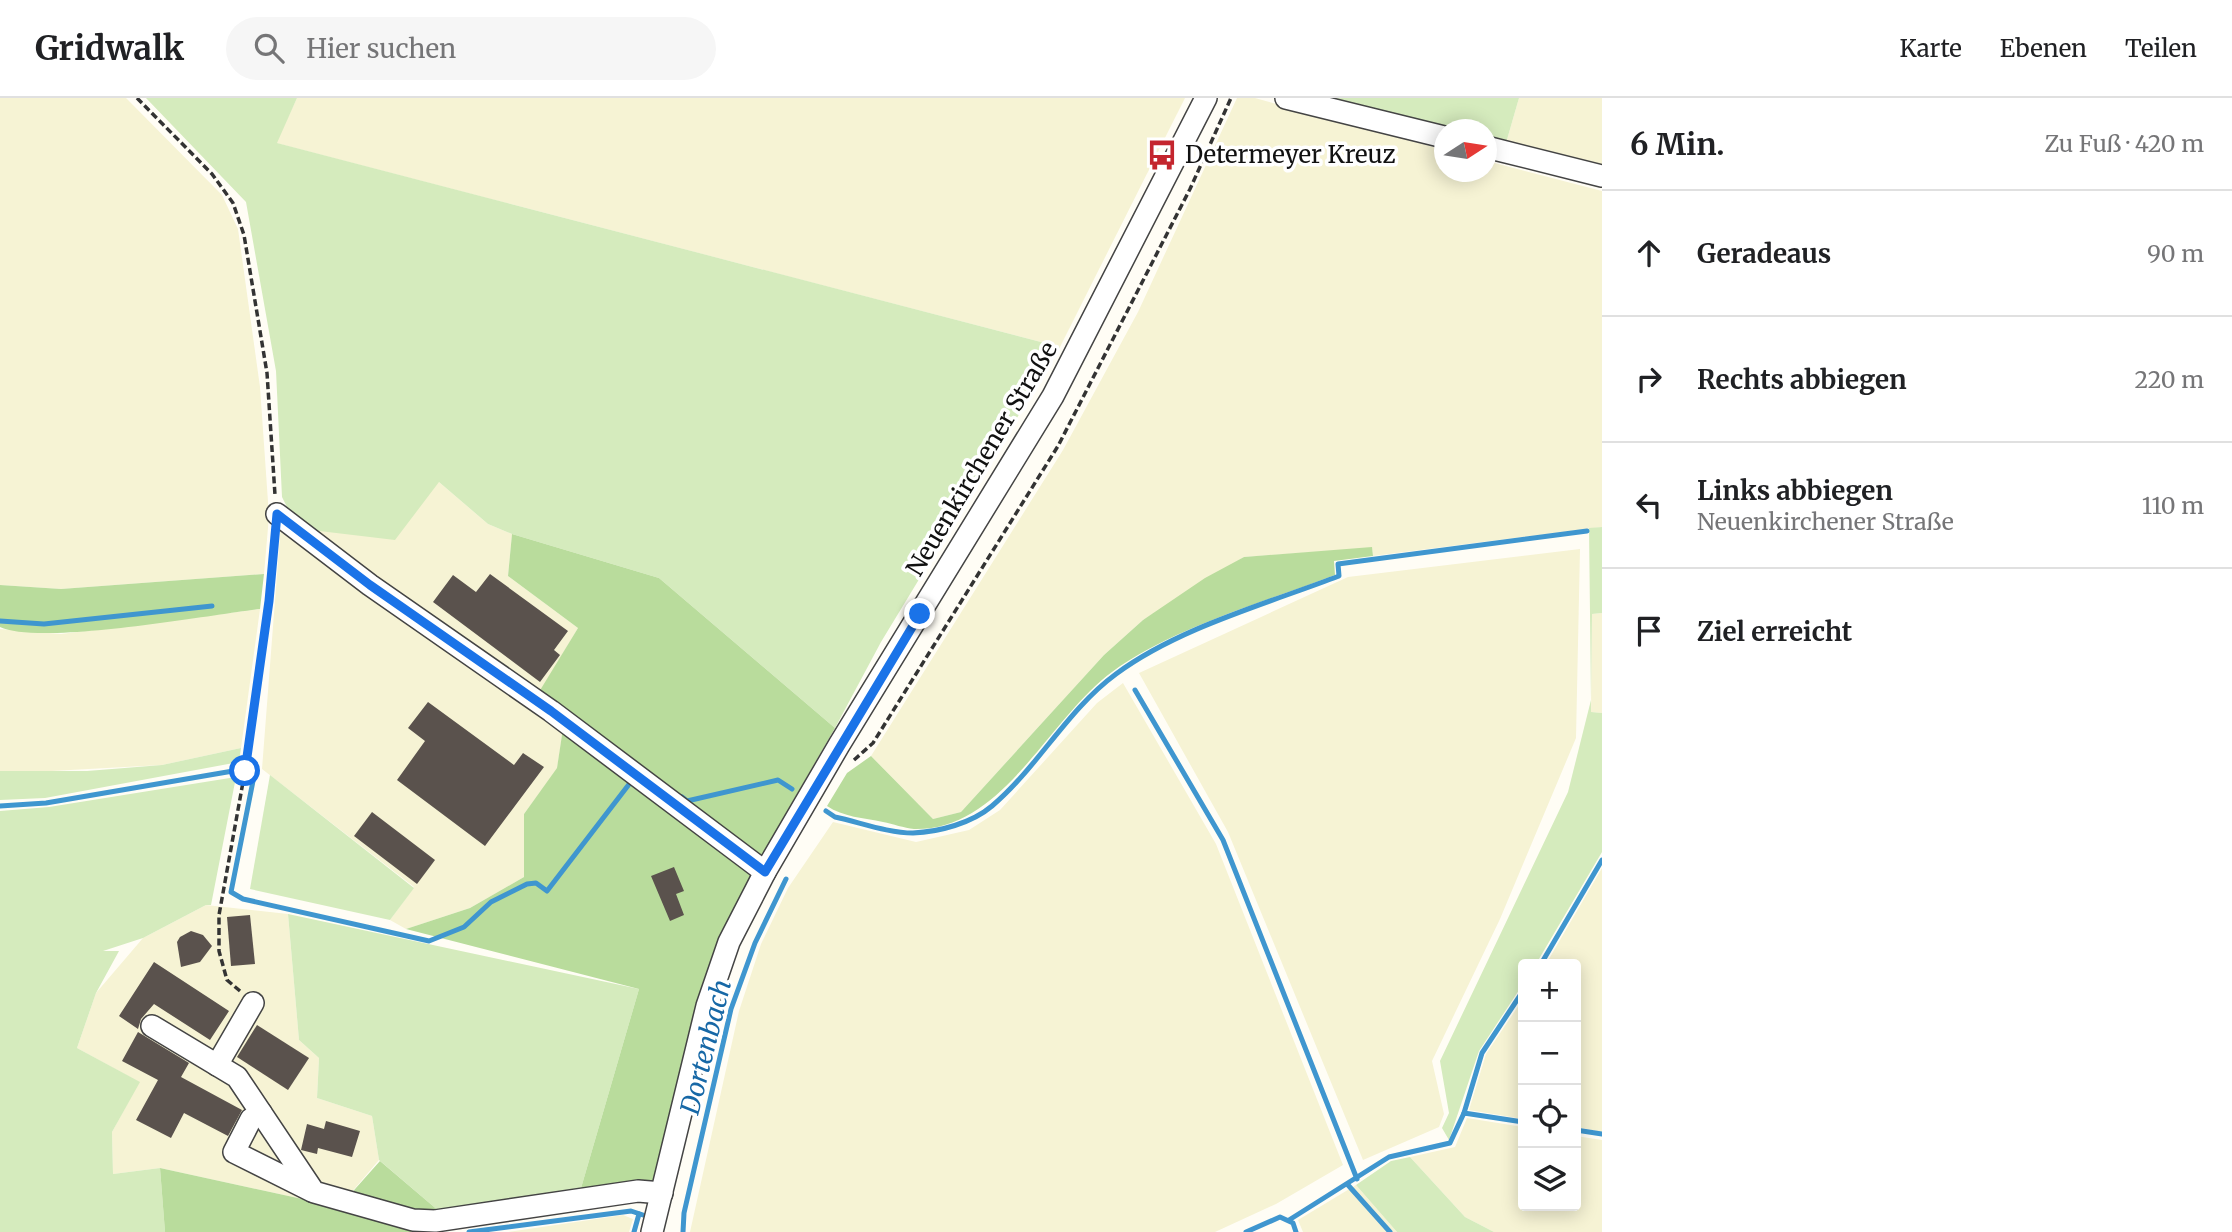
<!DOCTYPE html>
<html lang="de">
<head>
<meta charset="utf-8">
<style>
	body { margin:0; font-family:Merriweather,serif; background:#f6f6f6; color:#202124 }
	.controls { position:absolute; right:21px; bottom:21px; display:grid; overflow:hidden; border-radius:7px; box-shadow:0 4px 18px #0003 }
	.controls button { width:63px; height:63px; display:grid; place-items:center; padding:0; border:0; border-bottom:2px solid #e0e0e0; background:#fff; color:#202124; font:35px sans-serif }
	.compass { position:absolute; left:1434px; top:21px; width:63px; height:63px; border-radius:50%; background:#fff; box-shadow:0 4px 18px #0003; rotate:78deg }
	.stop { position:absolute; width:21px; height:21px; margin:-16px; border:5px solid #1a73e8; border-radius:50%; background:#fff }
	.stop.end { background:#1a73e8; border-color:#fff; box-shadow:0 2px 7px #0008 }
	.list { margin:0; padding:0; list-style:none }
	h2 { display:flex; justify-content:space-between; align-items:center; height:91px; margin:0; padding:0 28px; font-size:30px }
	h2 small { font-size:23px; font-weight:400; color:#757577 }
	.list li { display:grid; grid-template-columns:46px 1fr auto; gap:21px; align-items:center; box-sizing:border-box; height:126px; padding:0 28px; border-top:2px solid #e0e0e0 }
	.list b { display:block; font-size:26px; white-space:nowrap }
	.list p { margin:0; font-size:23px; white-space:nowrap; color:#757577 }
	.list em { font-size:23px; font-style:normal; color:#757577 }
	.icon { flex:none; width:38px; height:38px; fill:none; stroke:currentColor; stroke-width:2; stroke-linecap:round; stroke-linejoin:round }
	.map { position:relative; flex:none; width:1602px; height:1134px; overflow:hidden }
	header { display:flex; align-items:center; gap:42px; box-sizing:border-box; height:98px; padding:0 35px; background:#fff; border-bottom:2px solid #e0e0e0 }
	header strong { font-size:33px }
	nav { display:flex; gap:38px; margin-inline-start:auto; font-size:24px }
	.search { width:490px; height:63px; background:#f6f6f6; display:flex; align-items:center; gap:18px; box-sizing:border-box; padding:0 24px; border-radius:38px; color:#757577; font-size:26px }
	main { display:flex }
	aside { flex:1; background:#fff }
	.map>svg:first-child { display:block }
</style>
</head>
<body>
<header>
<strong>Gridwalk</strong>
<div class="search"><svg class="icon" aria-label="search" viewBox="0 0 24 24"><circle cx="10" cy="10" r="6"/><path d="M15 15l6 6"/></svg>Hier suchen</div>
<nav><a>Karte</a><a>Ebenen</a><a>Teilen</a></nav>
</header>
<main>
<div class="map">
<svg width="1602" height="1134" viewBox="0 0 1602 1134">
	<rect width="100%" height="100%" fill="#fffdf5"/>
	<g fill="#f6f3d4">
		<path d="M 0,0 L 126,0 L 222,97 L 238,131 L 260,289 L 269,418 L 264,476 L 61,491 L 0,487 Z"/>
		<path d="M 297,0 L 1185,0 L 1060,249 L 276,45 Z"/>
		<path d="M 1237,0 L 1255,0 L 1444,52 L 1444,74 L 1486,74 L 1487,63 L 1602,93 L 1602,429 L 1373,458 L 1372,450 L 1244,459 L 1143,522 L 1104,557 L 961,714 L 933,721 L 871,658 L 1063,352 L 1138,214 Z"/>
		<path d="M 1519,0 L 1602,0 L 1602,68 L 1506,45 Z"/>
		<path d="M 439,384 L 488,426 L 512,436 L 508,478 L 578,530 L 540,594 L 565,617 L 557,671 L 524,716 L 524,779 L 470,810 L 406,831 L 390,822 L 414,789 L 262,671 L 281,425 Z"/>
		<path d="M 1580,451 L 1576,640 L 1500,821 L 1432,963 L 1444,1016 L 1439,1029 L 1363,1062 L 1228,734 L 1139,575 L 1348,479 Z"/>
		<path d="M 260,511 L 241,650 L 162,667 L 15,675 L 0,673 L 0,531 L 61,536 Z"/>
		<path d="M 1602,515 L 1602,615 L 1591,614 L 1592,516 Z"/>
		<path d="M 1123,585 L 1216,746 L 1343,1067 L 1276,1106 L 1215,1134 L 690,1134 L 739,913 L 761,846 L 788,790 L 833,724 L 916,744 L 969,732 L 1000,712 L 1097,605 Z"/>
		<path d="M 1602,770 L 1602,1034 L 1576,1029 L 1576,866 L 1546,866 Z"/>
		<path d="M 206,807 L 288,816 L 299,942 L 319,960 L 317,1000 L 372,1018 L 379,1062 L 339,1109 L 160,1070 L 113,1076 L 112,1034 L 139,984 L 77,950 L 96,895 L 143,840 Z"/>
		<path d="M 1523,901 L 1523,1021 L 1469,1012 L 1486,956 Z"/>
		<path d="M 1467,1020 L 1523,1029 L 1523,1108 L 1576,1108 L 1576,1038 L 1602,1042 L 1602,1134 L 1494,1134 L 1465,1119 L 1410,1059 L 1455,1049 Z"/>
		<path d="M 1356,1087 L 1397,1134 L 1303,1134 L 1298,1122 Z"/>
		<path d="M 623,1117 L 633,1121 L 629,1134 L 508,1134 Z"/>
	</g>
	<g fill="#d5ebbd">
		<path d="M 146,0 L 297,0 L 277,45 L 1060,249 L 881,544 L 835,630 L 659,480 L 512,436 L 488,426 L 439,384 L 395,442 L 311,432 L 290,415 L 282,399 L 276,273 L 246,104 Z"/>
		<path d="M 1320,0 L 1519,0 L 1506,45 L 1487,40 L 1486,32 L 1451,31 Z"/>
		<path d="M 1602,429 L 1602,515 L 1592,516 L 1591,602 L 1591,614 L 1602,615 L 1602,754 L 1536,866 L 1523,866 L 1523,886 L 1479,953 L 1449,1042 L 1442,1030 L 1449,1015 L 1440,963 L 1568,694 L 1591,602 L 1589,430 Z"/>
		<path d="M 241,650 L 239,664 L 45,700 L 0,702 L 0,673 L 87,673 L 162,667 Z"/>
		<path d="M 270,677 L 414,790 L 390,822 L 250,791 Z"/>
		<path d="M 236,679 L 211,807 L 206,807 L 143,840 L 103,853 L 119,853 L 96,895 L 77,950 L 140,984 L 112,1034 L 113,1076 L 160,1070 L 165,1134 L 0,1134 L 0,713 L 49,709 Z"/>
		<path d="M 288,816 L 639,891 L 579,1097 L 440,1114 L 379,1062 L 372,1018 L 317,1000 L 319,960 L 299,942 Z"/>
		<path d="M 1410,1059 L 1465,1119 L 1494,1134 L 1397,1134 L 1356,1087 L 1391,1063 Z"/>
	</g>
	<g fill="#b9dc9c">
		<path d="M 512,436 L 659,480 L 835,630 L 759,762 L 720,840 L 655,1086 L 579,1097 L 639,891 L 406,831 L 470,810 L 524,779 L 524,716 L 557,670 L 565,617 L 539,594 L 578,530 L 508,478 Z"/>
		<path d="M 1372,449 L 1373,458 L 1334,463 L 1335,477 C 1265,504 1172,530 1112,574 C 1048,621 1003,733 914,731 C 904,730 893,726 883,724 C 864,720 843,719 827,708 L 847,675 L 871,658 L 933,721 L 961,714 L 1104,557 L 1143,522 L 1205,480 L 1244,459 Z"/>
		<path d="M 264,476 L 260,511 C 208,517 40,548 0,529 L 0,487 L 61,491 Z"/>
		<path d="M 380,1063 L 440,1114 L 433,1134 L 165,1134 L 160,1070 L 339,1109 Z"/>
	</g>
	<g fill="none" stroke-linecap="round" stroke-linejoin="round">
		<g stroke="#3f96cf" stroke-width="5">
			<path d="M 0,523 L 44,526 L 212,508"/>
			<path d="M 1135,592 L 1223,742 L 1357,1081"/>
			<path d="M 254,678 L 231,794 L 243,801 L 429,843 L 464,829 L 491,804 L 527,786 L 536,785 L 547,793 L 630,685"/>
			<path d="M 682,699 L 687,703 L 778,682 L 792,691"/>
			<path d="M 0,708 L 46,705 L 233,673"/>
			<path d="M 826,713 L 835,719 C 859,724 888,735 913,735 C 939,734 972,725 992,708 C 1038,669 1067,612 1116,576 C 1178,530 1266,506 1339,478 L 1338,466 L 1587,433"/>
			<path d="M 1541,866 L 1602,762"/>
			<path d="M 1464,1015 L 1482,955 L 1523,893"/>
			<path d="M 1576,1032 L 1602,1036"/>
			<path d="M 1348,1087 L 1390,1134"/>
			<path d="M 1289,1122 L 1389,1059 L 1450,1045 L 1464,1015 L 1523,1024"/>
			<path d="M 469,1134 L 631,1113 L 643,1117"/>
			<path d="M 634,1134 L 639,1116"/>
			<path d="M 683,1134 L 684,1115 L 731,911 L 755,845 L 786,781"/>
			<path d="M 1246,1134 L 1280,1119 L 1293,1125 L 1296,1134"/>
		</g>
	</g>
	<g fill="#5a524d">
		<path d="M 490,476 L 568,533 L 554,552 L 560,557 L 540,584 L 433,504 L 453,477 L 476,494 Z"/>
		<path d="M 428,604 L 514,667 L 523,655 L 544,669 L 485,748 L 397,682 L 425,643 L 408,630 Z"/>
		<path d="M 372,714 L 435,762 L 417,786 L 354,738 Z"/>
		<path d="M 674,769 L 684,793 L 676,796 L 684,817 L 670,823 L 651,778 Z"/>
		<path d="M 250,817 L 255,866 L 231,868 L 227,819 Z"/>
		<path d="M 191,833 L 203,837 L 212,848 L 200,864 L 181,869 L 177,844 L 180,839 Z"/>
		<path d="M 154,864 L 229,913 L 210,942 L 154,906 L 141,921 L 138,931 L 119,918 Z"/>
		<path d="M 257,927 L 309,960 L 288,992 L 237,959 Z"/>
		<path d="M 138,934 L 189,965 L 181,979 L 242,1012 L 228,1038 L 184,1015 L 171,1040 L 136,1022 L 158,982 L 122,963 Z"/>
		<path d="M 326,1023 L 360,1033 L 352,1059 L 318,1050 L 317,1056 L 301,1052 L 307,1026 L 324,1031 Z"/>
	</g>
	<g fill="none" stroke-linecap="round" stroke-linejoin="round">
		<g stroke="#444" stroke-width="24">
			<g id="minor">
				<path d="M 1286,0 L 1444,39"/>
				<path d="M 1486,49 L 1602,78"/>
				<path d="M 277,416 L 370,487 L 551,613 L 765,774"/>
				<path d="M 152,928 L 237,979 L 314,1094 L 413,1122 L 435,1123 L 638,1093 L 662,1095"/>
				<path d="M 217,967 L 253,905"/>
				<path d="M 261,1015 L 251,1021 L 234,1054 L 312,1093"/>
				<path d="M 652,1134 L 707,908 L 729,844 L 765,774 L 839,647 L 1053,298 L 1206,0"/>
			</g>
		</g>
		<g stroke="#333" stroke-width="3.5" stroke-dasharray="7 3.5" stroke-linecap="butt">
			<path d="M 137,0 L 212,76 L 233,105 L 244,137 L 267,275 L 275,397"/>
			<path d="M 854,662 L 873,645 L 1058,348 L 1190,91 L 1231,0"/>
			<path d="M 240,893 L 227,882 L 219,853 L 219,817 L 245,673 L 275,440"/>
		</g>
		<use href="#minor" stroke="#fff" stroke-width="21"/>
	</g>
	<g fill="none" stroke-linecap="round" stroke-linejoin="round">
		<path stroke="#1a73e8" stroke-width="9" d="M 245,673 L 269,503 L 277,416 L 370,487 L 551,613 L 765,774 L 920,516"/>
	</g>
	<defs>
		<g id="bus-bare" transform="scale(2.415)"><path d="M-5-6H5V4H4V6H2V4H-2V6H-4V4H-5ZM-3.5-4V0h7V-4ZM-3.5 1.2v1.5H-2V1.2ZM2 1.2v1.5H3.5V1.2Z" fill="#c4262e" stroke="#fff" stroke-width="2.5" paint-order="stroke"/></g>
	</defs>
	<g fill-rule="evenodd">
		<use href="#bus-bare" x="1162" y="57"/>
	</g>
	<g text-anchor="middle" stroke-width="7" stroke-linejoin="round" paint-order="stroke">
		<g font-size="24" fill="#111" stroke="#fff" text-anchor="start">
			<text x="1185" y="65">Determeyer Kreuz</text>
		</g>
		<g font-size="24" fill="#111" stroke="#fff">
			<text transform="translate(982 361) rotate(-59)" y="8">Neuenkirchener Straße</text>
		</g>
		<g font-size="26" font-style="italic" fill="#1768a6" stroke="#fff">
			<text transform="translate(706 949) rotate(-76)" y="9">Dortenbach</text>
		</g>
	</g>
</svg>
<div class="controls">
<button>+</button>
<button>−</button>
<button><svg class="icon" aria-label="locate" viewBox="0 0 24 24"><circle cx="12" cy="12" r="6"/><path d="M12 2v4M12 18v4M2 12h4M18 12h4"/></svg></button>
<button><svg class="icon" aria-label="layers" viewBox="0 0 24 24"><path d="M12 4l9 5-9 5-9-5zM3 14l9 5 9-5"/></svg></button>
</div>
<svg class="compass" viewBox="-18 -18 36 36"><path d="M0-13l5 13h-10z" fill="#e53935"/><path d="M0 13l5-13h-10z" fill="#757577"/></svg>
<div class="stop" style="left:245px;top:673px"></div>
<div class="stop end" style="left:920px;top:516px"></div>
</div>
<aside>
<h2>6 Min.<small>Zu Fuß · 420 m</small></h2>
<ul class="list">
<li><svg class="icon" aria-label="ahead" viewBox="0 0 24 24"><path d="M12 20V5M6 11l6-6 6 6"/></svg><div><b>Geradeaus</b></div><em>90 m</em></li>
<li><svg class="icon" aria-label="right" viewBox="0 0 24 24"><path d="M7 20v-9h11M14 6l5 5-5 5"/></svg><div><b>Rechts abbiegen</b></div><em>220 m</em></li>
<li><svg class="icon" aria-label="left" viewBox="0 0 24 24"><path d="M17 20v-9H6M10 6l-5 5 5 5"/></svg><div><b>Links abbiegen</b><p>Neuenkirchener Straße</p></div><em>110 m</em></li>
<li><svg class="icon" aria-label="arrive" viewBox="0 0 24 24"><path d="M6 21V4h12l-3 4 3 4H6"/></svg><div><b>Ziel erreicht</b></div></li>
</ul>
</aside>
</main>
</body>
</html>
